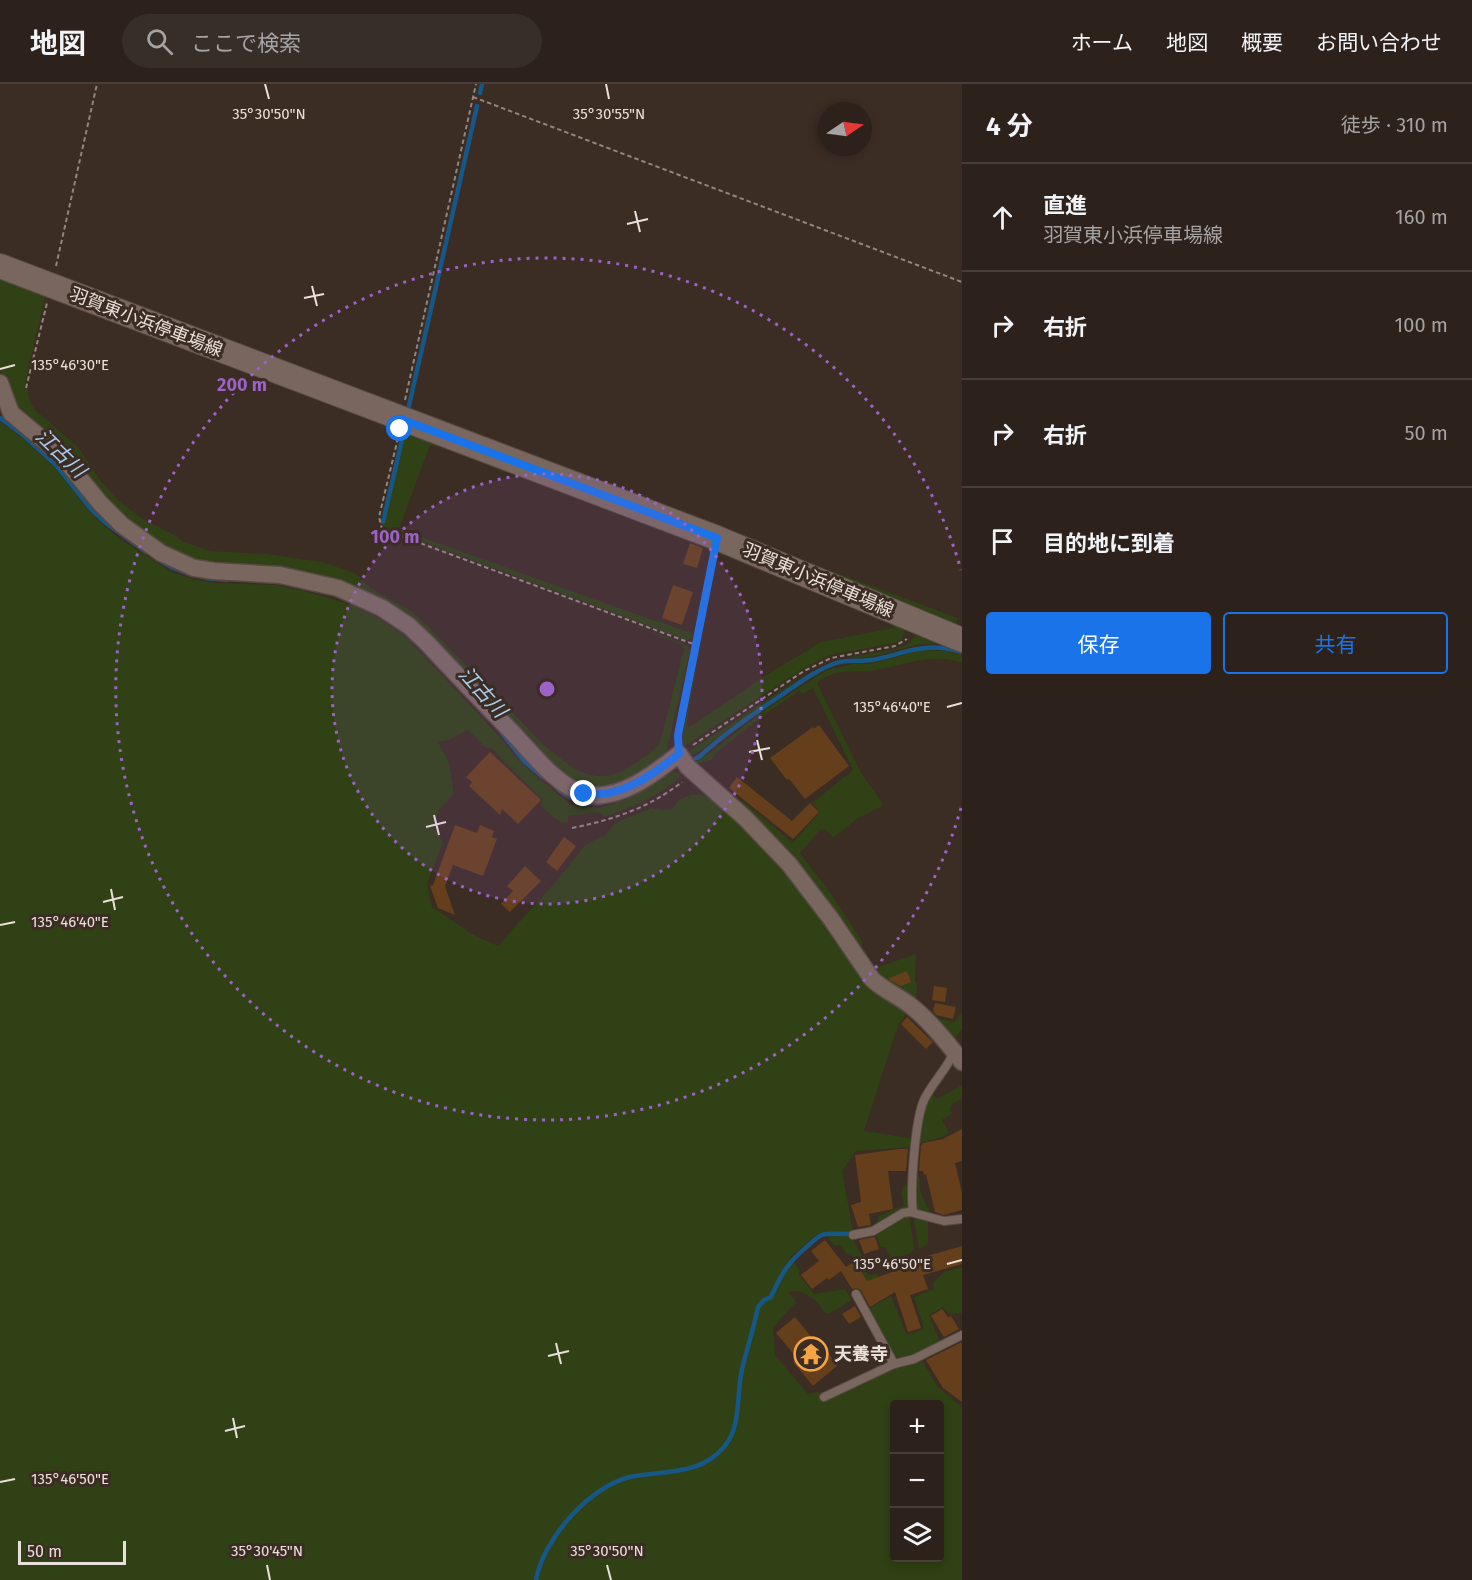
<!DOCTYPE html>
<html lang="ja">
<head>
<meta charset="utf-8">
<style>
	body { margin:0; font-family:"Fira Sans","Noto Sans JP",sans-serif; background:#382e28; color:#f1f3f6 }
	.controls { position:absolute; right:18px; bottom:18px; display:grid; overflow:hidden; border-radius:6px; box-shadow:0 3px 9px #0003 }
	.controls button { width:54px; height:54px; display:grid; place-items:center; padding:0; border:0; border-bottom:2px solid #483e3a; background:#2c211b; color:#f1f3f6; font:30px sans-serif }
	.compass { position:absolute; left:818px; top:18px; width:54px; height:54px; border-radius:50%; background:#2c211b; box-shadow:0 3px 9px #0003; rotate:77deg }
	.scale { position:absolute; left:18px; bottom:15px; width:108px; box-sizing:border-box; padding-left:6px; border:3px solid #eae0db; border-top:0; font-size:16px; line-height:21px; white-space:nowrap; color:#eae0db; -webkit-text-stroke:4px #3b2c24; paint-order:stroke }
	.stop { position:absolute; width:18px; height:18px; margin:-14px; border:4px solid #1a73e8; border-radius:50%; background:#fff }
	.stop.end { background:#1a73e8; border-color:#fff; box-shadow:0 2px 6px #0008 }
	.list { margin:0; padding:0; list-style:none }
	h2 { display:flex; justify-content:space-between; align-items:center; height:78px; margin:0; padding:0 24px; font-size:26px }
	h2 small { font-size:20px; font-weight:400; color:#a6a3a3 }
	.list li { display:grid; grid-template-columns:39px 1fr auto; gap:18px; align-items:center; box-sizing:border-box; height:108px; padding:0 24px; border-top:2px solid #483e3a }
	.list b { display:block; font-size:22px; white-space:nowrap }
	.list p { margin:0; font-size:20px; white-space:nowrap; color:#a6a3a3 }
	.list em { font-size:20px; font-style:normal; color:#a6a3a3 }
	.actions { display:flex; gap:12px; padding:18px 24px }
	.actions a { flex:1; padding:14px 0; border:2px solid #1a73e8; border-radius:6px; text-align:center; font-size:21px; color:#1a73e8 }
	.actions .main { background:#1a73e8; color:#fff }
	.icon { flex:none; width:33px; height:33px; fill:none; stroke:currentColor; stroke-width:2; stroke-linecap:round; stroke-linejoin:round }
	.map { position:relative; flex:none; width:962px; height:1496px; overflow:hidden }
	header { display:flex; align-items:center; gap:36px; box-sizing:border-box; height:84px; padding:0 30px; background:#2c211b; border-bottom:2px solid #483e3a }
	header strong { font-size:28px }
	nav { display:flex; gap:33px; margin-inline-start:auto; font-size:21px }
	.search { width:420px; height:54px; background:#382e28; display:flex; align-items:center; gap:15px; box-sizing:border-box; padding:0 21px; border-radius:33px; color:#a6a3a3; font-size:22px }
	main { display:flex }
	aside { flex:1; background:#2c211b }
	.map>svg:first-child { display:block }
</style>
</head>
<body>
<header>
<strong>地図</strong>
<div class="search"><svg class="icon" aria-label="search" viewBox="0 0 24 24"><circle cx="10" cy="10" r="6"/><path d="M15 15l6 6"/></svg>ここで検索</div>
<nav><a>ホーム</a><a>地図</a><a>概要</a><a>お問い合わせ</a></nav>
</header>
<main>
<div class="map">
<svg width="962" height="1496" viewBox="0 0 962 1496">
	<rect width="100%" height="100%" fill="#3b2c24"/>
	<g fill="#2f4115" fill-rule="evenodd">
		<path d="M 0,190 L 44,206 L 45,213 L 24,304 L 28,306 L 29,314 L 34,325 L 78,363 L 101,397 L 120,418 L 143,435 L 176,452 L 182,457 L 210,467 L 267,470 L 322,478 L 355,489 L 369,503 L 410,526 L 427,541 L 544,661 C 575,687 597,706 635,679 C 644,673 654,667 660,658 L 684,565 L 682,561 L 619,536 L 685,560 L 690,566 L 665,674 L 608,706 L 574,701 L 383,521 L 214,485 L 139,450 L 9,318 L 0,287 Z"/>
		<path d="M 0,338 L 21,353 L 54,383 L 89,427 L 105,443 L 126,459 L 172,488 L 193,495 L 214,499 L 276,501 L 302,506 L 354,522 L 380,535 L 404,551 L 422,570 L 497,650 L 522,680 L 570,720 L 599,724 L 614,720 L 634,712 L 674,687 L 682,691 C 659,712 634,723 604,733 L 599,728 L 568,732 L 568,738 L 562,739 L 553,733 L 541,721 L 542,715 L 491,664 L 486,664 L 468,646 L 448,656 L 438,658 L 449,678 L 454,710 L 439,726 L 434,744 L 443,758 L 427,800 L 432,823 L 472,850 L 498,862 L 560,793 L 585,761 L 605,751 L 615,739 L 651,724 L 663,726 L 672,725 L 679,716 L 692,710 L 708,712 L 765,761 L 827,838 L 910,925 L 898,941 L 864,1047 L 915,1055 L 914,1063 L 856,1067 L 842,1087 L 853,1147 L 852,1153 L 866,1181 L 866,1188 L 870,1191 L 878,1190 L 883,1203 L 863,1213 L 852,1203 L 866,1194 L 851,1170 L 846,1169 L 840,1161 L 834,1162 L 824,1148 L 815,1152 L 790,1173 L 800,1186 L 799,1191 L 814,1210 L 845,1205 L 852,1216 L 831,1229 L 826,1230 C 818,1217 804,1204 788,1208 L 796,1218 L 773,1243 L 775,1271 L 808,1310 L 819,1308 L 824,1317 L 893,1284 L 922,1276 L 938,1303 L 962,1323 L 962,1496 L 0,1496 ZM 894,1320 L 940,1320 L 940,1474 L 894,1474 Z"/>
		<path d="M 406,345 L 443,363 L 430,361 L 399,445 L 658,538 L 659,537 L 687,548 L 689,547 L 693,550 L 692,554 L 687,556 L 383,443 Z"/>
		<path d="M 714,443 L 958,534 L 955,541 Z"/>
		<path d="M 720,463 L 726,463 L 895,533 L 904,538 L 906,544 L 901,556 L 895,559 L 830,571 L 803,585 L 683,663 L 683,650 L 700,562 L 687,637 L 688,644 L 763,593 L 821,558 L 893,544 L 894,540 L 891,536 L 717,468 Z"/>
		<path d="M 920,546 L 946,560 L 921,560 L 871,573 L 844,574 L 896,565 L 908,560 Z"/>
		<path d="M 922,566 L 946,567 L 962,571 L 962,579 C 932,568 904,582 875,586 C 849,590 841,582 817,599 L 861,689 L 884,721 L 858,734 L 833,754 L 825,745 L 820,746 L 800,769 L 832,811 L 863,859 L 861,864 L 875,884 L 916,870 L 915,899 L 917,899 L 916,918 L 881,898 L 722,707 C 746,715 772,742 792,759 L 820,728 L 812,719 L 853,686 L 813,604 L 802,610 L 799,607 L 767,629 L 716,669 L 711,676 L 693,681 L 690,680 L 707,671 L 765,626 L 827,586 L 853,580 L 871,580 Z"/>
		<path d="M 806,590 L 697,669 L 689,672 L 688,668 Z"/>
		<path d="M 962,927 L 962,945 L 953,957 L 935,934 L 954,938 Z"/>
		<path d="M 962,1001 L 962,1015 L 952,1020 L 950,1025 L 952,1030 L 942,1036 L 949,1049 L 943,1053 L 919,1059 L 924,1025 L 931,1009 L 937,1015 Z"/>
		<path d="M 909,1090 L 910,1124 L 898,1127 L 875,1142 L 879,1132 L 904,1121 C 902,1111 899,1105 907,1099 Z"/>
		<path d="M 916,1090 L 920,1094 C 919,1114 925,1113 930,1129 L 915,1125 Z"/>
		<path d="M 909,1130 L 914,1164 L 911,1169 L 892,1177 L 885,1163 L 881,1163 L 875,1148 Z"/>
		<path d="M 913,1131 L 928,1136 L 928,1159 L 921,1165 L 919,1164 Z"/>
		<path d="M 962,1183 L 962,1229 L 949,1230 L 943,1223 L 929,1231 L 940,1258 L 912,1272 L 899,1275 L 893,1271 L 868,1225 L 891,1212 L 907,1251 L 924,1245 L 914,1213 L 934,1205 L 933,1199 L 944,1188 Z"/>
	</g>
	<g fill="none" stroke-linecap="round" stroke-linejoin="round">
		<g stroke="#175785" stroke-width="4.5">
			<path d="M 480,9 L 482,0"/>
			<path d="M 408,326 L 477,22"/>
			<path d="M 0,334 L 23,351 L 56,381 L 91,425 L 107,440 L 146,468"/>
			<path d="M 383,438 L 404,347"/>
			<path d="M 161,477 L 173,484 L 192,491"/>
			<path d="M 206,494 L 227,496"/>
			<path d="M 502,649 L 525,678 L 543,693"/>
			<path d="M 689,677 L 699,673 C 724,650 752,631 780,612 C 798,600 816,586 836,579 C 848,575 860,578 872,576 C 909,569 922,557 962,568"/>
			<path d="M 559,706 C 572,716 583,720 601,719"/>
			<path d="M 536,1496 C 543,1455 590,1402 630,1393 C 662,1386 700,1392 724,1363 C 742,1341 736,1312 742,1285 C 747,1264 754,1244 758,1223 L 764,1216 L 771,1213 C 782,1188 789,1177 810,1160 C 814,1156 820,1150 826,1150 C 835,1149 844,1151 854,1149"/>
		</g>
	</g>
	<g fill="#653f1b">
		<path d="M 690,459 L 703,464 L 697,484 L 683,480 Z"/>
		<path d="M 673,501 L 693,508 L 682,541 L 662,534 Z"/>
		<path d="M 819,641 L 849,682 L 805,715 L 789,695 L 787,696 L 770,674 L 813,643 L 814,645 Z"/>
		<path d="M 490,668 L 541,716 L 518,740 L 502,725 L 500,731 L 469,702 L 472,698 L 466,693 Z"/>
		<path d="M 737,693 L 792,737 L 810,719 L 819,728 L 793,755 L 729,704 Z"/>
		<path d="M 455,741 L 477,749 L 480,741 L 494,747 L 492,753 L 497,755 L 483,792 L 453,781 L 445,802 L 455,831 L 438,824 L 430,802 L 433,801 Z"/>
		<path d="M 564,753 L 576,762 L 557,787 L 546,778 Z"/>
		<path d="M 525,782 L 541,797 L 510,828 L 501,820 L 513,807 L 507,802 Z"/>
		<path d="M 907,887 L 911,898 L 901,902 L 890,896 L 889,894 Z"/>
		<path d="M 934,902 L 947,904 L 945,918 L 932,916 Z"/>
		<path d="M 935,919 L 956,923 L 953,935 L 936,931 L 933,927 Z"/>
		<path d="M 907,933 L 933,958 L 926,965 L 901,940 Z"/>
		<path d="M 962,1045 L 962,1077 L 955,1079 L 962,1109 L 962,1126 L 944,1131 L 935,1128 L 926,1090 L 924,1091 L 923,1087 L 919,1087 L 921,1062 L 923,1059 L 943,1055 Z"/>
		<path d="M 899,1065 L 908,1065 L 906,1087 L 888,1087 L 893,1125 L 869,1130 L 871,1141 L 858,1143 L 851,1121 L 861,1118 L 855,1071 Z"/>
		<path d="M 875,1153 L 879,1165 L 864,1170 L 859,1156 Z"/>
		<path d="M 825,1156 L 846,1183 L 855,1177 L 867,1197 L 915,1180 L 913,1176 L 962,1162 L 962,1180 L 923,1191 L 928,1205 L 910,1211 L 921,1244 L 908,1248 L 895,1208 L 870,1223 L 861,1206 L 857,1204 L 852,1205 L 841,1187 L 829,1196 L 827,1194 L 812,1205 L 801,1191 L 819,1177 L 811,1167 Z"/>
		<path d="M 855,1222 L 861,1233 L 849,1240 L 842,1230 Z"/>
		<path d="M 942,1225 L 948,1233 L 951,1232 L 959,1245 L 944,1253 L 931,1232 Z"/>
		<path d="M 795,1233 L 817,1260 L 823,1265 L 825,1264 L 837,1282 L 813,1302 L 793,1278 L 797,1274 L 776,1249 Z"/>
		<path d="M 962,1258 L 962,1318 L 943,1304 L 926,1276 Z"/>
	</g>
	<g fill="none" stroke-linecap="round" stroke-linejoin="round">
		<g stroke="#564943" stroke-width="10">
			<g id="lane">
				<path d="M 913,1128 C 910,1106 915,1036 924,1016 C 932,999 947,985 954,968"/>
				<path d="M 853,1151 L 873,1147 L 903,1129 L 910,1128 L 944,1137 L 962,1135"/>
				<path d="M 856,1210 L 894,1280"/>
				<path d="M 824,1313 L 894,1280 L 914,1275 L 962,1251"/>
			</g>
		</g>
		<g stroke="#564943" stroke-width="19">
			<path id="street" d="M 0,299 L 11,329 L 60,370 L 100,419 L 122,441 L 161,469 L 194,484 L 214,487 L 280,491 L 338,504 L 382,524 L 409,542 L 427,559 C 454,588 481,616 509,645 C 529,665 556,703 585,710 C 618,718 654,690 679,670 L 688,683 L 745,734 L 789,780 L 831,835 L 872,895 C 883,906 899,912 911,922 C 931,938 947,958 962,978"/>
		</g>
		<g stroke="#564943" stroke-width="26">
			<path id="secondary" d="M 0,182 L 717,454 L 962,556"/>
		</g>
		<g stroke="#91857e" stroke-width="2" stroke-dasharray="4.5 3" stroke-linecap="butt">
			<path d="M 473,13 L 962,198"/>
			<path d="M 56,182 L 97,0"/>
			<path d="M 26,304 L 47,219"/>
			<path d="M 405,316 L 476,0"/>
			<path d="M 398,354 L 379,433 L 382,445 L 696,561"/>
			<path d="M 678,655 L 712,472"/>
			<path d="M 693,661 L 804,587 L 831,574 L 895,562 L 907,555"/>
			<path d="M 572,744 C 612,736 649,724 682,698"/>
		</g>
		<use href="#lane" stroke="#79675f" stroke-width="8"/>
		<use href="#street" stroke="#79675f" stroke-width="16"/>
		<use href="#secondary" stroke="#79675f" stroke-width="24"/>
	</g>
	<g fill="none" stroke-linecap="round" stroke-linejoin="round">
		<path stroke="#1a73e8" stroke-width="8" d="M 400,345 L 401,335 L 717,454 L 678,651 L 679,670 C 651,692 621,714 584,710"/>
	</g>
	<path fill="none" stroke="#eae0db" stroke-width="2" d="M 265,0 L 269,15M 606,0 L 609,15M 635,127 L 640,148M 627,140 L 648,135M 312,202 L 317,222M 304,214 L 324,210M 0,285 L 15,281M 947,623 L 962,619M 757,656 L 762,676M 749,668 L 770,664M 434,731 L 439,751M 426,743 L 446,738M 111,805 L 115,826M 103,818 L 123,813M 0,841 L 15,838M 947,1180 L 962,1176M 556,1259 L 561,1280M 548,1272 L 569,1267M 233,1334 L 237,1354M 225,1347 L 245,1342M 0,1398 L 15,1395M 267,1481 L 270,1496M 607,1481 L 611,1496"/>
	<circle cx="547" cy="605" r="215" fill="#9c62c7" fill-opacity=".12"/>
	<g fill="none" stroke="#9c62c7" stroke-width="3" stroke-dasharray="3 6">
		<circle cx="547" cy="605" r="215"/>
		<path d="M961 724A431 431 0 1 1 961 486"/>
	</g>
	<defs>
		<g id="temple-ring" transform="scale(1.725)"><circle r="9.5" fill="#3b2c24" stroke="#f4a444" stroke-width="1.5"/><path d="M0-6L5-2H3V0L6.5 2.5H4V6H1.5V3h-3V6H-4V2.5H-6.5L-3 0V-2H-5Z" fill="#f4a444"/></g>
	</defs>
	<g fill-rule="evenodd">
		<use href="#temple-ring" x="811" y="1270"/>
	</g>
	<g text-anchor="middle" stroke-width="6" stroke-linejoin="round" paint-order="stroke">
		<g font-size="18" fill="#eae0db" stroke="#3b2c24">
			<text transform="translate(146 238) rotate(21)" y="6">羽賀東小浜停車場線</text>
			<text transform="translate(818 496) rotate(23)" y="6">羽賀東小浜停車場線</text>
		</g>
		<g font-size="18" font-weight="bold" fill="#eae0db" stroke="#3b2c24" text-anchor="start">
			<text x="834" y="1276">天養寺</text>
		</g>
		<g font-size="20" font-style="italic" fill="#a8cdee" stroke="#3b2c24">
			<text transform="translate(61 369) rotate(44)" y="7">江古川</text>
			<text transform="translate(483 608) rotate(48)" y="7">江古川</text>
		</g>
	</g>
	<g font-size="15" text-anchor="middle" fill="#eae0db" stroke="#3b2c24" stroke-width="6" stroke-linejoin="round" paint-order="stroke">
		<text x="269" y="35">35°30'50"N</text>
		<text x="609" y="35">35°30'55"N</text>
		<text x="70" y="286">135°46'30"E</text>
		<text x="892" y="628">135°46'40"E</text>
		<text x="70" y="843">135°46'40"E</text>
		<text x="892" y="1185">135°46'50"E</text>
		<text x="70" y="1400">135°46'50"E</text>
		<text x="267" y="1472">35°30'45"N</text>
		<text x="607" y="1472">35°30'50"N</text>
	</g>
	<circle cx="547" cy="605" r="9" fill="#9c62c7" stroke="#3b2c24" stroke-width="3"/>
	<g font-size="18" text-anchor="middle" font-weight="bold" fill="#9c62c7" stroke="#3b2c24" stroke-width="6" stroke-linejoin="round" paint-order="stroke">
		<text x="242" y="307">200 m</text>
		<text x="395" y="459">100 m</text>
	</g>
</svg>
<div class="controls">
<button>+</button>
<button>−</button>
<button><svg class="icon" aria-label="layers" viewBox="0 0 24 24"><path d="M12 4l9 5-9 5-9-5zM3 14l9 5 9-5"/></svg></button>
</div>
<svg class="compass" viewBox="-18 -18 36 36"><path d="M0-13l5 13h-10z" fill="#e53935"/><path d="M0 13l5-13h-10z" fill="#a6a3a3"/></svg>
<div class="scale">50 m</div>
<div class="stop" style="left:400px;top:345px"></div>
<div class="stop end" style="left:584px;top:710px"></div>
</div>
<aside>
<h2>4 分<small>徒歩 · 310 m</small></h2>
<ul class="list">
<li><svg class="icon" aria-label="ahead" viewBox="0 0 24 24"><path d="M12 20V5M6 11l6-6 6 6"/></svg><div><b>直進</b><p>羽賀東小浜停車場線</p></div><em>160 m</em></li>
<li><svg class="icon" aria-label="right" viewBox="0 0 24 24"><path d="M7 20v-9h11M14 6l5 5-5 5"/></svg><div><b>右折</b></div><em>100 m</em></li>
<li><svg class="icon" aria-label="right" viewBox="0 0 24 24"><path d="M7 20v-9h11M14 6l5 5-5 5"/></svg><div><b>右折</b></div><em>50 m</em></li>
<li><svg class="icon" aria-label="arrive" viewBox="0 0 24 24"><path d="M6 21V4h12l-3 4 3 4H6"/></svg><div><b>目的地に到着</b></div></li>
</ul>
<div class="actions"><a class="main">保存</a><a>共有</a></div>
</aside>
</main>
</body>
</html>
